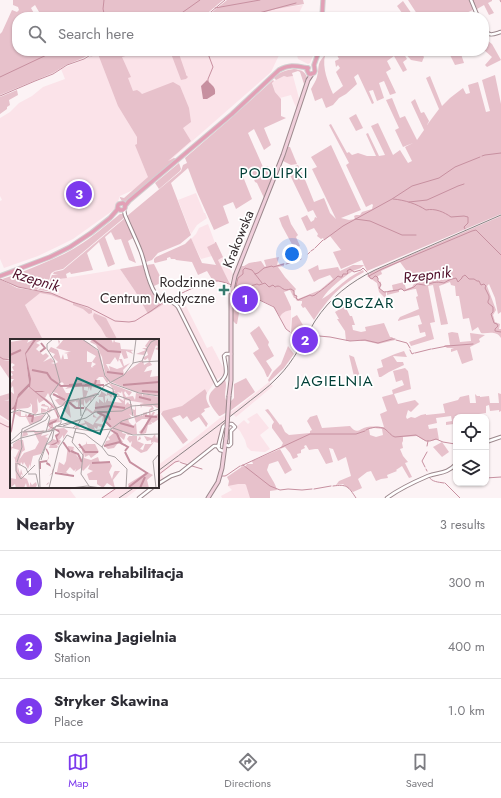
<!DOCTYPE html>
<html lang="en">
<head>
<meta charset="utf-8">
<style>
	body { margin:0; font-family:Jost,sans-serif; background:#f7f7f7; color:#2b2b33 }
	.controls { position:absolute; right:12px; bottom:12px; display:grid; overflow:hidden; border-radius:8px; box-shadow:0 1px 3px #0004 }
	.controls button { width:36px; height:36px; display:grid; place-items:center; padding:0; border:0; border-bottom:1px solid #e1e1e2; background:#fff; color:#2b2b33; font:20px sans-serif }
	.you { position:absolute; left:292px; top:254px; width:14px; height:14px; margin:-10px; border:3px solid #fff; border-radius:50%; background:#1a73e8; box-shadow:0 0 0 6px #1a73e833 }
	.badge { display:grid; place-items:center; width:26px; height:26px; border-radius:50%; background:#7c3aed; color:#fff; font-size:13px; font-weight:700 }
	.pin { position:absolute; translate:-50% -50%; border:2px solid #fff; box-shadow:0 1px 4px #0006 }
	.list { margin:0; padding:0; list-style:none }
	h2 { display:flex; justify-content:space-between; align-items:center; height:52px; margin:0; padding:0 16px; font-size:17px }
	h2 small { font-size:13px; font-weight:400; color:#7c7c81 }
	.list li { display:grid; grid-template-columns:26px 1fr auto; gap:12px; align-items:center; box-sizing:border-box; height:64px; padding:0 16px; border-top:1px solid #e1e1e2 }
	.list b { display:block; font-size:15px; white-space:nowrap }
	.list p { margin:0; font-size:13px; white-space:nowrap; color:#7c7c81 }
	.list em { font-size:13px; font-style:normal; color:#7c7c81 }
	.icon { flex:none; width:22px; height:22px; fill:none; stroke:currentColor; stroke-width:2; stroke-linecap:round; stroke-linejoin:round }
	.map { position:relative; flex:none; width:501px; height:498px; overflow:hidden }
	.search { position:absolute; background:#fff; box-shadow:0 1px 3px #0004; left:12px; right:12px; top:12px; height:44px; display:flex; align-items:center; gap:10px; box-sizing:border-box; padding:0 14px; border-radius:16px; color:#7c7c81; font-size:15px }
	.sheet { height:244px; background:#fff }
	nav { display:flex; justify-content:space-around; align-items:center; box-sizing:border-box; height:56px; border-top:1px solid #e1e1e2; background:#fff; font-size:11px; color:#7c7c81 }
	nav a { display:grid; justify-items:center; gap:2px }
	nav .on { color:#7c3aed }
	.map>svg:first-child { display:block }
</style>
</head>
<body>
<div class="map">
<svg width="501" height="498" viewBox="0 0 501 498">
	<rect width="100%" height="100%" fill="#fcf3f5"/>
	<g fill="#fbe3e9">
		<path d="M 303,5 L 297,17 L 245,17 L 273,9 Z"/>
		<path d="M 105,51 L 119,51 L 130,54 L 140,51 L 281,51 L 271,72 L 166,164 L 133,190 L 120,196 L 115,209 L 73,239 L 61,245 L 38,256 L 4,268 L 0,259 L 0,201 L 2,200 L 0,196 L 0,118 L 10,112 L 19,103 L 32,96 L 43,87 L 65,79 L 61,69 Z"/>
		<path d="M 296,51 L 313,51 L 314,53 L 310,63 L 308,64 L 298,59 Z"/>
		<path d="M 284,76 L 287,77 L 293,76 L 300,102 L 297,109 L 294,103 L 291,95 L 280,98 L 275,92 L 272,82 Z"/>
		<path d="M 196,193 L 204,213 L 205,213 L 207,218 L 197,225 L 191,234 L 178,200 Z"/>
		<path d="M 208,224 L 215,243 L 207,247 L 212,256 L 201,259 L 191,239 L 196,234 L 199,228 Z"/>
		<path d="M 223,257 L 233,274 L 230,283 L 217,260 Z"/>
		<path d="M 120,269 L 135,291 L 148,314 L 167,302 L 175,305 L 214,383 L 207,393 L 205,389 L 182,406 L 160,413 L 160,414 L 158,415 L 158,340 L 43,340 L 25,305 L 40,292 L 51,295 L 53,293 L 50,286 L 59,279 Z"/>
		<path d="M 186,306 L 207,348 L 212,346 L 225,371 L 226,371 L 225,374 L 216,380 L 180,309 Z"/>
		<path d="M 287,310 L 291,310 L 291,318 L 290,332 L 286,329 L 280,317 L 282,313 Z"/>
		<path d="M 292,334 L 303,338 L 295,351 L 290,343 Z"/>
		<path d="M 269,382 L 273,386 L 236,417 L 233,414 L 229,417 L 229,422 L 220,429 L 221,429 L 218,444 L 189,464 L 182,462 L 179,460 L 161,474 L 164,478 L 158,483 L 158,465 L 190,442 L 220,418 L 238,407 Z"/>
		<path d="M 257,413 L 269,428 L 260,435 L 270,449 L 265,452 L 251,451 L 247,447 L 245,440 L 240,431 L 236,427 L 244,420 L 248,424 L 250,422 L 247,419 Z"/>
		<path d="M 0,417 L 11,423 L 11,487 L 74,487 L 70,490 L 76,498 L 0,498 Z"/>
		<path d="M 237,483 L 247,483 L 251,498 L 222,498 L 221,496 L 232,490 L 228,486 Z"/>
		<path d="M 117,487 L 140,487 L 126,498 L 101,498 Z"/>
	</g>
	<g fill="#e7c1cb" fill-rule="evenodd">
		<path d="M 13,0 L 223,0 L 203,17 L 42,17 L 35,5 L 31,8 L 36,17 L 17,17 L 17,51 L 95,51 L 83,58 L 66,65 L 53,73 L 0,95 L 0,34 L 2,32 L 12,10 L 17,12 L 19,10 L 18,7 L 13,5 Z"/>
		<path d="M 227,0 L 303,0 L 304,4 L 276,9 L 245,17 L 206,17 Z"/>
		<path d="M 408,0 L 470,0 L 473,10 L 459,16 L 459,17 L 452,17 L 451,14 L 447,17 L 419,17 Z"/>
		<path d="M 473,0 L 492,0 L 492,1 L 488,3 L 494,13 L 489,15 L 484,5 L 477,9 Z"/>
		<path d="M 403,1 L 414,17 L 405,17 L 397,6 Z"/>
		<path d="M 488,41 L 492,44 L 501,60 L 487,67 L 485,65 L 492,57 L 484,50 L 484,47 Z"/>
		<path d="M 99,51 L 117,51 L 118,52 L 129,55 L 122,57 L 131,77 L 128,78 L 133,91 L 137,90 L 140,92 L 142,94 L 173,82 L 180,86 L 189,108 L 191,122 L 183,128 L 191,141 L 168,161 L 174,158 L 177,159 L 128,200 L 124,202 L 122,201 L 120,198 L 120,197 L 124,198 L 148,177 L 135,145 L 137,144 L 137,137 L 118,106 L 98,54 L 88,58 Z"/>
		<path d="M 170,51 L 178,51 L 186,74 L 186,75 L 188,77 L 186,79 L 181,80 Z"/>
		<path d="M 335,51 L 340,51 L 342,54 L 346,51 L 352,51 L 354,54 L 359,51 L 402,51 L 407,59 L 403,62 L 407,70 L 403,72 L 394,56 L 387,61 L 391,69 L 386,72 L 396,93 L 390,95 L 384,81 L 379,83 L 384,98 L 377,101 L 373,90 L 369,91 L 374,103 L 372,104 L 358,74 L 354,77 L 357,84 L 346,94 L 339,98 L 333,105 L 326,108 L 322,98 L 315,101 L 311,89 C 313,85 316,81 317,77 C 320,66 316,65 325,55 C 322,68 328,82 333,94 L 343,86 L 336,72 L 340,68 L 338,65 L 336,67 L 335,61 L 339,59 Z"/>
		<path d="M 403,51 L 420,51 L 424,57 L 422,62 L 411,60 Z"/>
		<path d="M 448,51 L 460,51 L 464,63 L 455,65 Z"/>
		<path d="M 294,69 C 300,70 304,70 307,77 L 304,84 L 300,72 L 298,71 L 292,73 L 293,76 L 287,77 L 284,76 L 276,80 L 274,78 C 279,72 286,70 294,69 Z"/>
		<path d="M 495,75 L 501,104 L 501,214 L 367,271 L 364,265 C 361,269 357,269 353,271 C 341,279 329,288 322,299 C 331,294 337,287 345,281 C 351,276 357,273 363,270 L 364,272 C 341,285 329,297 314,320 L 305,307 L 303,308 L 301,305 L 302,303 L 302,301 L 297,301 L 295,298 L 294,298 L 290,290 L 284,292 L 291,307 L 291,310 C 285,311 282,313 280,317 L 273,306 L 251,296 L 243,295 L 243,311 L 239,313 L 237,324 L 236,324 L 233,321 L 232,318 L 233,291 L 235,281 L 241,266 L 244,266 L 249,263 L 261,261 L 265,267 L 266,266 L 264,260 L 279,257 L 277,265 L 284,263 L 284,266 L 278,267 L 285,277 L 296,289 L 294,292 L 298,299 L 320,290 L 333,279 L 330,275 L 319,279 L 314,282 L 308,270 L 318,265 L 319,270 L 338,267 L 340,271 L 353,265 L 364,265 L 362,260 L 341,269 L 333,252 L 341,250 L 330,236 L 324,240 L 323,238 L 321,239 L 317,236 L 318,234 L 314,228 L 307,231 L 301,218 L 307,215 L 311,222 L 314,220 L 315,217 L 317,218 L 313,210 L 308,212 L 290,175 L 298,172 L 295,166 L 298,165 L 306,182 L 314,202 L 324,198 L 330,213 L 336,219 L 312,169 L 317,167 L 311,157 L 331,145 L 361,210 L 341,218 L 349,220 L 355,219 L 354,216 L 356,215 L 360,215 L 362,212 L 372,209 L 373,205 L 372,204 L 366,207 L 346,165 L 349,163 L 329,125 L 331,124 L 347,153 L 349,152 L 352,155 L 358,153 L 367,156 L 376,156 L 366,134 L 368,133 L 379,156 L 385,155 L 371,126 L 378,123 L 393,155 L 400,150 L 408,163 L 412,161 L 405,147 L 413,143 L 403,147 L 395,130 L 399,128 L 386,100 L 392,98 L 400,118 L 405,116 L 417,140 L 424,130 L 411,102 L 415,99 L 421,113 L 424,112 L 429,121 L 427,125 L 439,109 L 426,78 L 430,76 L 442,106 L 450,98 L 463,88 L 466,94 L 470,93 L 468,85 L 478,82 L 486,112 L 490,111 L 482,80 Z"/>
		<path d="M 273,80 L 274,81 L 272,83 L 275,92 L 281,99 L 281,116 L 286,118 L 264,128 L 271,145 L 264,150 L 254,129 L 248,133 L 263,167 L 267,166 L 268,166 L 273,176 L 264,198 L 257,183 L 255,182 L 250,170 L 242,174 L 252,199 L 236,209 L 233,202 L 223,206 L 229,223 L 214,230 L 197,192 L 188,168 L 171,183 L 191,235 L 180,244 L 158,253 L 152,260 L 146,262 L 145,261 L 141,248 L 127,216 L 181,171 L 183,165 L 187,163 L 185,158 L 230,119 Z"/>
		<path d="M 17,90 L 18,95 L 9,100 L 10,105 L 7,107 L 7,109 L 0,114 L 0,97 Z"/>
		<path d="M 356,114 L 363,128 L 356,131 L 349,118 Z"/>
		<path d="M 287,147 L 290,147 L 297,164 L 291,165 L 283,161 Z"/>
		<path d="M 179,163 L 181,169 L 180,171 L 159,189 L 155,183 Z"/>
		<path d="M 120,214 L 123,214 L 125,217 L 63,269 C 60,270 56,270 53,272 C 49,274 51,277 49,280 C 47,285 40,285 37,290 L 17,287 L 2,279 L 18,274 L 22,283 L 26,282 L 22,272 C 41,264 61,257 78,246 C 93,237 106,225 120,214 Z"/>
		<path d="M 288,215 L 291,224 L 298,235 L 296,237 L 300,246 L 294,248 L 282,226 L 279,218 Z"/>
		<path d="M 501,216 L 501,312 L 498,314 L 495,298 L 489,284 L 487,286 L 496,310 L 493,315 L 495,322 L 500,324 L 499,329 L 501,329 L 501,338 C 496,330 488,334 481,333 L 478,327 L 472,331 L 469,318 L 463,319 L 459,296 L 456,296 L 455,286 L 451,285 L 450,282 L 439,286 L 448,324 L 441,325 L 433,285 L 428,286 L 435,322 L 430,323 L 434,339 L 411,346 L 409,342 L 426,336 L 425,332 L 420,333 L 418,325 L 422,324 L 419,315 L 398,321 L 398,320 L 400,317 L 419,309 L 416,297 L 418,296 L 416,289 C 410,289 406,293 401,289 L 399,290 L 399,292 L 387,295 L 387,291 L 393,290 L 392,285 L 404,282 L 406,289 L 412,287 L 414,284 L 419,282 L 418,277 L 411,277 L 400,262 L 381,271 L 382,274 L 378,276 L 378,281 L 381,282 L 381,285 L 380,289 L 384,292 L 386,291 L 386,296 L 388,300 L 387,300 L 379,292 L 377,283 L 367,276 L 370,274 L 369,273 L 374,271 Z"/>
		<path d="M 125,218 L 133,238 L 128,241 L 136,263 L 129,260 L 121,239 L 115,240 L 111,232 L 105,237 L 115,264 L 108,267 L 99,242 L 87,253 L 93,270 L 71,274 L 70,272 L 66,274 L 67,278 L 59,279 L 50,286 L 53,292 L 38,290 L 39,289 L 44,286 L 49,282 L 52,275 L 58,275 L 53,274 L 54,272 L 63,270 Z"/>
		<path d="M 191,238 L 202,263 L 216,265 L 207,247 L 215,243 L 215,242 L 216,242 L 223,257 L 218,260 L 230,284 L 218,281 L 213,281 L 207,271 L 198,275 L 192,262 L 176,260 L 175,259 L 171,259 L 170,257 L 167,258 L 167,260 L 155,263 L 154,262 L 154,259 L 156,257 L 185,244 Z"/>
		<path d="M 154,264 L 163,282 L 154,286 L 148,273 L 146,265 Z"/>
		<path d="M 143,265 C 145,274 150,292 158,298 C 161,300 164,301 167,302 L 148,314 L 135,291 L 120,269 Z"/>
		<path d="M 0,279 L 17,288 L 51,293 L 92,310 L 92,313 L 89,314 L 83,309 L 73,305 L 73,303 L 51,295 L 40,293 L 25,305 L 43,340 L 11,340 L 11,358 L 3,360 L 11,361 L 11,381 L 0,365 Z"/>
		<path d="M 345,306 L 350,316 L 352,316 L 355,325 L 352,325 L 353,330 L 361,332 L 366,331 L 365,327 L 384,323 L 390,337 L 392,337 L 395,340 L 378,344 L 365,341 L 361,341 L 360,340 L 350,341 L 346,341 L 345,331 L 337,319 L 339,319 L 335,312 Z"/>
		<path d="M 94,313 L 106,318 L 117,339 L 114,340 L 106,337 L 101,328 L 94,319 L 93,316 Z"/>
		<path d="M 297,315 L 307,332 L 303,338 L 291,334 L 292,318 Z"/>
		<path d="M 259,326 L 269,342 L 268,345 L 274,356 L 266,361 L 272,370 L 268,377 L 267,377 L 264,370 L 253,353 L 259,349 L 250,333 Z"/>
		<path d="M 448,333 L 452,332 L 458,333 L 460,342 L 471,341 L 470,333 L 485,335 L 479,339 L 480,342 L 470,347 L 473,360 L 462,364 L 457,350 L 451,352 L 451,349 L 454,348 L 447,348 L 444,345 L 450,345 Z"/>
		<path d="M 288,346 L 294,354 L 284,368 L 269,382 L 268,380 L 273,372 L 281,364 Z"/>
		<path d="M 404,351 L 407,357 L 393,356 L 397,362 L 403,362 L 404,365 L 389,372 L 381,377 L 379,377 L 377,369 L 383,367 L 381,360 L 395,354 Z"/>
		<path d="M 349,355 L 354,357 L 362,383 L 356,385 Z"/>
		<path d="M 405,368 L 408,371 L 411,389 L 394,394 L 398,404 L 415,400 L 419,404 L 411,412 L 408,410 L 406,417 L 407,419 L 411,417 L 415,418 L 421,415 L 426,414 L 426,415 L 445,413 L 443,404 L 458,400 L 460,397 L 469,395 L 470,403 L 476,403 L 475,394 L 477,396 L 480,396 L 480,397 L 489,396 L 490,403 L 499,403 L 498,393 L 501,394 L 501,411 L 499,412 L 499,410 L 490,411 L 489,405 L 486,406 L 486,413 L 479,414 L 480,416 L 483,415 L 484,417 L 456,417 L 456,421 L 454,424 L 446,425 L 446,422 L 452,421 L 451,416 L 436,418 L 437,423 L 428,425 L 429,429 L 437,428 L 439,440 C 435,439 433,441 429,441 C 425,442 421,438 417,436 L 403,437 L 403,441 L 402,443 L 403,448 L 400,449 L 403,456 L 408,462 L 405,463 L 412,477 L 409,478 L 402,466 L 396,470 L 397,471 L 387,475 L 388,478 L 381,479 L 376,481 L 371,471 L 367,472 L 358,479 L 362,488 L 353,492 L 343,484 L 336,485 L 339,481 L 351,476 L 346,457 L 338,461 L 333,449 L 329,448 L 333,462 L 326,464 L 318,449 L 315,449 L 309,450 L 306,445 L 304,446 L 305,448 L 301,450 L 301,453 L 297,454 L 298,457 L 293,459 L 290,453 L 285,447 L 280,449 L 292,470 L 285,474 L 278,461 L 269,464 L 267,470 C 270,477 275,482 277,490 L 270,491 L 270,498 L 250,498 L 246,485 L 245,484 L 238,484 L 228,486 L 229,481 L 227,477 L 243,466 L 245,467 L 247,464 L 253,464 L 252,461 L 280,449 L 283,443 L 272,428 L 272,425 L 274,422 L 270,416 L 265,410 L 268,409 L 280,425 L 281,424 L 285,432 L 289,435 L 310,433 L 310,431 L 312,430 L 307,421 L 310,417 L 317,415 L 322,428 L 350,426 C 357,435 359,429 367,427 C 373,426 379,427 384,427 L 380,414 L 387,411 L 382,397 L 393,394 L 392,390 L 404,385 L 402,380 L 396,382 L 393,371 ZM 374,428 L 382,429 L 383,435 L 376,437 L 370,435 L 369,429 Z"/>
		<path d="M 246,378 L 255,392 L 230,411 L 231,401 L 234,398 L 234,384 Z"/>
		<path d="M 225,380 C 228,387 223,393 226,400 L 228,401 L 227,412 L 220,416 L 219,416 C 216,412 213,409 211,405 C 204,393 217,387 225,380 Z"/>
		<path d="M 205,389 L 207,393 C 205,398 207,402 210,407 L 204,409 L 205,411 L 201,414 L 208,424 L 207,425 L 207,426 L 206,427 L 199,417 L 191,422 L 187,416 L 183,419 L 180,415 L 172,418 L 188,440 L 183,444 L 161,414 L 163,411 L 182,406 Z"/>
		<path d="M 10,393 L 11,395 L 11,399 L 4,401 L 11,400 L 11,422 L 0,415 L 0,396 Z"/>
		<path d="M 442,442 L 449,452 L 442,457 L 433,447 Z"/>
	</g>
	<path fill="#c790a0" d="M 207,80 C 212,86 216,86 215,94 L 207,99 L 203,99 L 201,86 Z"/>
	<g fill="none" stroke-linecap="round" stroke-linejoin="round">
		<g stroke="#c790a0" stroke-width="1">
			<path d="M 104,0 L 103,9 L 105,17"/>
			<path d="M 473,0 L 476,9"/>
			<path d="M 500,0 L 501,2"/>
			<path d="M 215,8 L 260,0"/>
			<path d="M 176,17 L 200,0"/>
			<path d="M 205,17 L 225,0"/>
			<path d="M 244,17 L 296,3"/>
			<path d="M 207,51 L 213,67 L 208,79 L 208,82"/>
			<path d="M 0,77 L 55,51"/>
			<path d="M 0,96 L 35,81 L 53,74 L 67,65 L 84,59 L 97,51"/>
			<path d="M 482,156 L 485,155 L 501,153"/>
			<path d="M 393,199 C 405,200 417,204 426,210 C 435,208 444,212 451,217 L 464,216 L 468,217 L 468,223 L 464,227 L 465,229"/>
			<path d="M 409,202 L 427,200 L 458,186 L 464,184"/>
			<path d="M 355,219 L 370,221 L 402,235 L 416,235"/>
			<path d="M 324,240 L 343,226 L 392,199 L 412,186 L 439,178 L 455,167 L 480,157"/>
			<path d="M 315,248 L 323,240"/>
			<path d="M 311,251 L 314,249"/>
			<path d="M 308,254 L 310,252"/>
			<path d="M 292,262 L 301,259"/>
			<path d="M 286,264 L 290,263"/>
			<path d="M 255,274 L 258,273 L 264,268 L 272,266 L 273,267 L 284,264"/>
			<path d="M 368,274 L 370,278 L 372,279 L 375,276 L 376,276 L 378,278 L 378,281 L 380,283 L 381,285 L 379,288 L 384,292 C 388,292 395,290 398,290 L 400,289 L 402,289 L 404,291 L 414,287 L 417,284 C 419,284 423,285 425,285 C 433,283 435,281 444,283 C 448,280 452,279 456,278 L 458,282 L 462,278 L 462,277 L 465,275 L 469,279 L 474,279 L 477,281 L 479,281 L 481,285 L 484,284 L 486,286 L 485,288 L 489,296 L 489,299 L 488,301 L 488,303 L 493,307 L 493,312 L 491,314 L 494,323 L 497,324 L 498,326 L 495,329 L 495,331 L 501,332"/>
			<path d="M 369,276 L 382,269 L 472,231 L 476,230 L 501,255"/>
			<path d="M 0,279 L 18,287 L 44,292 L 51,293 L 72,302 L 88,307 L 115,321 L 129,322 L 135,321 L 151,311 L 165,301"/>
			<path d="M 236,286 L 238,278 L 243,274 L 243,270 L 245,268 L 252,270 L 262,283"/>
			<path d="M 245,287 L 251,296 L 274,307 L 286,329 L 290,332"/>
			<path d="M 170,299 C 182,293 201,283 215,281 C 224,280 235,289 246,286 L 247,287 L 257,284 L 259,285 L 265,283 L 269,287 L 273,285 L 275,287 C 280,284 281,289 286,290 C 288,290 289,289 291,289 L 294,291 L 294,295 L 297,296 L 296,298 L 298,300 L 310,295 L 312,296 L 315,295 L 316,294 C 322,290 333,281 338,276 L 340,277 L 342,277 L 343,274 L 347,274 L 348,273 L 347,271 L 350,269 L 354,272 L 361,270 L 363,268 L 367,272"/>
			<path d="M 292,334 L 303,336"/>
			<path d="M 319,336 L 330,337 L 350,341 L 365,340 L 378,343 L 392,339 L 395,339"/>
			<path d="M 308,339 L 318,337"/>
			<path d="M 396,340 L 407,343 L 410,348"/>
			<path d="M 432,349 L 447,346 L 473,344"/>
			<path d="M 410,350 L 412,354 L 414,353"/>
			<path d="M 415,353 L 431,349"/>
			<path d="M 0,357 L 3,359 L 11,360"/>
			<path d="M 0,423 L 8,427 L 11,426"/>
			<path d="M 366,430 C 371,427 380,426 385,429 C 389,432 391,436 395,437 L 416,435 L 426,441 L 430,441 L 436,439 L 443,442 L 455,444"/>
			<path d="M 427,446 L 428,441"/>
			<path d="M 180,462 L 182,463 L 202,469"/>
			<path d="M 243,465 L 270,486 L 280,490 L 288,489 L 302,490 L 312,489"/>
			<path d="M 241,466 L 310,434 L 356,434 L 365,431"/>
			<path d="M 456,466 L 453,469 L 456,470"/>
			<path d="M 425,467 L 422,461 L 427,452"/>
			<path d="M 426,469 L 427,471"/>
			<path d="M 158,475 L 175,462 L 179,461"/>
			<path d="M 222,476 L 225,476 L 227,475 L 240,466"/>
			<path d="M 429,477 C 432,482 438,482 444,483"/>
			<path d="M 486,478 L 501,477"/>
			<path d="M 445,483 L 460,498"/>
			<path d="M 333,486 C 347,484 348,486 356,498"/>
			<path d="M 314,489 L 331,486"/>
			<path d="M 102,498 L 118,487"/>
		</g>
		<g stroke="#9b878c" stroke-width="4.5">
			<g id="tertiary">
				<path d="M 471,0 L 478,17"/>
				<path d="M 484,30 C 489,37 494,34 501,32"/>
				<path d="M 124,210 L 125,215 C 130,227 136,239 141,252 C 146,266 147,280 155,293 C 161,301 172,299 178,307 L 217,385 C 230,375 226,370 224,356 L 226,354 L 231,354"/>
				<path d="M 486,442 L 501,437"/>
				<path d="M 224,451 L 220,450 L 218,447 L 223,427 L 226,424 L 232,424 L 235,427 L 231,431 L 231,444 L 229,446 L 226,445"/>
				<path d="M 158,484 L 171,476 L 180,473 L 214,446 L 219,446"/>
				<path d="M 139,498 L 153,487"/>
				<path d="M 387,498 C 399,489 414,482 428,476 C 439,472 447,474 456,464"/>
			</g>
		</g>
		<g stroke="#9b878c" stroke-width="5">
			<g id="secondary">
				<path d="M 229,396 L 231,380 L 231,295 L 235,276 L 283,155 L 308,80 L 312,74"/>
				<path d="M 226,439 L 227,427"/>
				<path d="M 208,498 L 218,482 L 222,468 L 226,438"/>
			</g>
		</g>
		<g stroke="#d2d0d1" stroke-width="5.5">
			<g id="primary">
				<path d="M 322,17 L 323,0"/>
				<path d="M 308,68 L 307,70 L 309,74 L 311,74 L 314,73 L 315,71 L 314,65 L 319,51"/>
				<path d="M 125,206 L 129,201 L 232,114 L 279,70 C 290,64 296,66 308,68"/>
				<path d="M 0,276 L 50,257 L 70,247 L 91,233 L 110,218 L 117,210 L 118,205 L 119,204 L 123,203 L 125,205 L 125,208 L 123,210 L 120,210 L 118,208"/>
			</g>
		</g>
		<use href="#tertiary" stroke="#fff" stroke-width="2.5"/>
		<use href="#secondary" stroke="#f0cfdb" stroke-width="3"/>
		<use href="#primary" stroke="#e2a0b6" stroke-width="3.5"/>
		<g stroke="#898183" stroke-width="1">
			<path d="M 158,471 C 186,450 213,430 241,408 C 253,398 267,389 278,377 C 294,361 303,341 315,321 C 330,298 350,282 375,270 L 501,215"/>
			<path d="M 119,498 L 135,487"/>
		</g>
		<g stroke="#9b878c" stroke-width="5" stroke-linecap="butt">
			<path id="secondary-bridge" d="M 227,427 L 229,396"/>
		</g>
		<use href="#secondary-bridge" stroke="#f0cfdb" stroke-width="3"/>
	</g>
	<path fill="#377b6f" stroke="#fff" stroke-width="1.5" d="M222 284h4v4h4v4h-4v4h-4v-4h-4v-4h4z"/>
	<g text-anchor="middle" stroke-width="3.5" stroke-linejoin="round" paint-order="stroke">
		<g font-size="14" fill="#332b2d" stroke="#fff">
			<text transform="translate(238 239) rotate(-68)" y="5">Krakowska</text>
		</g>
		<g font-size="14" fill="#332b2d" stroke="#fff" text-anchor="end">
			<text x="215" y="287">Rodzinne<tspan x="215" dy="16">Centrum Medyczne</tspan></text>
		</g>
		<g font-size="15" letter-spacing="1" fill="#003e36" stroke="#fff">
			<text x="274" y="178">PODLIPKI</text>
			<text x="363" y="308">OBCZAR</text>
			<text x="335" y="386">JAGIELNIA</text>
		</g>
		<g font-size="15" font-style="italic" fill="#51102b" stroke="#fff">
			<text transform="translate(427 275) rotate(-7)" y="5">Rzepnik</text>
			<text transform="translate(36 280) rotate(17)" y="5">Rzepnik</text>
		</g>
	</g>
	<g transform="translate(10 339)">
		<rect width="149" height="149" fill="#fcf3f5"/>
		<path d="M 19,0 L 17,4 L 24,0 L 15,14 L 19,44 L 8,55 L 4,67 L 0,71 L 0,52 L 4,55 L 4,54 L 3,47 L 0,50 L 0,42 L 1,44 L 4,40 L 0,40 L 0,36 L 1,37 L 3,36 L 0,32 L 4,32 L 2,28 L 5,26 L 2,24 L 0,26 L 0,3 ZM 25,0 L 31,1 L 26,4 L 30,6 L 26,10 L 33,16 L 36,14 L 39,17 L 33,23 L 41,19 L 45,23 L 41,24 L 45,25 L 48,23 L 43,18 L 45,15 L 38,12 L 41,8 L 48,11 L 51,21 L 53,15 L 54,20 L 58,20 L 57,15 L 54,15 L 59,14 L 54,13 L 61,13 L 46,9 L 49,6 L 48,1 L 50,2 L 49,6 L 54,0 L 71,0 L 79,4 L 90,14 L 94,34 L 96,40 L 92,18 L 86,6 L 80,3 L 82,0 L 101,0 L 103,4 L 104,0 L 105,3 L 110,4 L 111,10 L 124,11 L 121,12 L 123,15 L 116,12 L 118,19 L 114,20 L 111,13 L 108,23 L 105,18 L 100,25 L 96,25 L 100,32 L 99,27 L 107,30 L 113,28 L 109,20 L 112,20 L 114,27 L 120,24 L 113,31 L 114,35 L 133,21 L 134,26 L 139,23 L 138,19 L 135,21 L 132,19 L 138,16 L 137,12 L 134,16 L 126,15 L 136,11 L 132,9 L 137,9 L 135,7 L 140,0 L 149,0 L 149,17 L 148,11 L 145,10 L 148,8 L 146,6 L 140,23 L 142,26 L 137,28 L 134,33 L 142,31 L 140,38 L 148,37 L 149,57 L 126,53 L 99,42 L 97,44 L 93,38 L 89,38 L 86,41 L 90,41 L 91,50 L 82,48 L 81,52 L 79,48 L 78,52 L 78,48 L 74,48 L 74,51 L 78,52 L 76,58 L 86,54 L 88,54 L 88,55 L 86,55 L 83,60 L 82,58 L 81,64 L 80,61 L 76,65 L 74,60 L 74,67 L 83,73 L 85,70 L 85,60 L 85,66 L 86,62 L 89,64 L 89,60 L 94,64 L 93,58 L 88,58 L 91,54 L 91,57 L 91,52 L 97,56 L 97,53 L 105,52 L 99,45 L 95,46 L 99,44 L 122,53 L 119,57 L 115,52 L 114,54 L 116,58 L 123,57 L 125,61 L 126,54 L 132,55 L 132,58 L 133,55 L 149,58 L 149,70 L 142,66 L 144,70 L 140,72 L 141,76 L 143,73 L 145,73 L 143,77 L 148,75 L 149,80 L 143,84 L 141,83 L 142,85 L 138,86 L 136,94 L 131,96 L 129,93 L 135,87 L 138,80 L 132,80 L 126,84 L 122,70 L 125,71 L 126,65 L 126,76 L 131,77 L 131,75 L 133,77 L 133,74 L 137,73 L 137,76 L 139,76 L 139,71 L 142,68 L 132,67 L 131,69 L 130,65 L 134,64 L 115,61 L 115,66 L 118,63 L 119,65 L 122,65 L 121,70 L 123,77 L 119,75 L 122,79 L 118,79 L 119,83 L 123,87 L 126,84 L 127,95 L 118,96 L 113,92 L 112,94 L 116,95 L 114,101 L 109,97 L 113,103 L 111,105 L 115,105 L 119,109 L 108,104 L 104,109 L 98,110 L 94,107 L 96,102 L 100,101 L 97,96 L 99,98 L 105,93 L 95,82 L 92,83 L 93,76 L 85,84 L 96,86 L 94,89 L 88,87 L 87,90 L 84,88 L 85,91 L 79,90 L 76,85 L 66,90 L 66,86 L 75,84 L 74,81 L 83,86 L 87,79 L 83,78 L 83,75 L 87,79 L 90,76 L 87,73 L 82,75 L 77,71 L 75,73 L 76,70 L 72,65 L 68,69 L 68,62 L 67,64 L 66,62 L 61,64 L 65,68 L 65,70 L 59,65 L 61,79 L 52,69 L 55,70 L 53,66 L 57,61 L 52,67 L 49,66 L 45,61 L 50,59 L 46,59 L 49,57 L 47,54 L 42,53 L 40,58 L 38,54 L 35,59 L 47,68 L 50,83 L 43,84 L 43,89 L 40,91 L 37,91 L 40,89 L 37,85 L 40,81 L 48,79 L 43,69 L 38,71 L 38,72 L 40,70 L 42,70 L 42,71 L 39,74 L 36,72 L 31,81 L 20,86 L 16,78 L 10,78 L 4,74 L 8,58 L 20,48 L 16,15 ZM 77,12 L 86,17 L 82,23 L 86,25 L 82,28 L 84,29 L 81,28 L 82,23 L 77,23 ZM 52,43 L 54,45 L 52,47 L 59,47 L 55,50 L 72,47 L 73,58 L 58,62 L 60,54 L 56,54 L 52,47 L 48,46 ZM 112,52 L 114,62 L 107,58 L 112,64 L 98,62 L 98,59 L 95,64 L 95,57 L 99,56 L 101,59 L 103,55 L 110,56 L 107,53 L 111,54 ZM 27,59 L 29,64 L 34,61 L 41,66 L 40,70 L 38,67 L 35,66 L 35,65 L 32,65 L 31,67 L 38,68 L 37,71 L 31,69 L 31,74 L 36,73 L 32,76 L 23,78 L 21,74 L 17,77 L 16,74 L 15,77 L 11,77 L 11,72 L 4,73 L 7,70 L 18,69 L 21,67 L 20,64 L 22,66 L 22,73 L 25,76 L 28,72 ZM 54,89 L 58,92 L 53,100 L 53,96 L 50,100 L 52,100 L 49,100 L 51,102 L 49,106 L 45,105 L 48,107 L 47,109 L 39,109 L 40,106 L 37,106 L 43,100 L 48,102 L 45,97 L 49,93 L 45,91 L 50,93 L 45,90 ZM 24,91 L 28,93 L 34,91 L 31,97 L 39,95 L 35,98 L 38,99 L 37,103 L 31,115 L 23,117 L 20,129 L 20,125 L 18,130 L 14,123 L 13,126 L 11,123 L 10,127 L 8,125 L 7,132 L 8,128 L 10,135 L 11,130 L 13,137 L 11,135 L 11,137 L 17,140 L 20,148 L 20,143 L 22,146 L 26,143 L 27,146 L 26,148 L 17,149 L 16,144 L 14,149 L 6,149 L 5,145 L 0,149 L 0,139 L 6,140 L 5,120 L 3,117 L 5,119 L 9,111 L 2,109 L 2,112 L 0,107 L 3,108 L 3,105 L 8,101 L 13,101 L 15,111 L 12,113 L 9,121 L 14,114 L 25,110 L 29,103 L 24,93 L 17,93 L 18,96 L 12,98 L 13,92 ZM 145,95 L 146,100 L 147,97 L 149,104 L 144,103 L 137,112 L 131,114 L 121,107 L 122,102 L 120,104 L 117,100 L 119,97 L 127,97 L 127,102 L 130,97 L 131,100 L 127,102 L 134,105 L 130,110 L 133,111 L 135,105 L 141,105 L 145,102 L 141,104 L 141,101 L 137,102 L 134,97 L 142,99 ZM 76,102 L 77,105 L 85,105 L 89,113 L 81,119 L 79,116 L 75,118 L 75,114 L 74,119 L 81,121 L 88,118 L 90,124 L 100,123 L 102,127 L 99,133 L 102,140 L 104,133 L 108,129 L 105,132 L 110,132 L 103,141 L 105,149 L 97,144 L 93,149 L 87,145 L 87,141 L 79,141 L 77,135 L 83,132 L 78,130 L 80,125 L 73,132 L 71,129 L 65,133 L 66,130 L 64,132 L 60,128 L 56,133 L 59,135 L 47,133 L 49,123 L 54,126 L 56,122 L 58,107 L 64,108 L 63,111 L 65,109 L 63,112 L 72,123 L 73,112 L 72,114 L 72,109 L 68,109 L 76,105 ZM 137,133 L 143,136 L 137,141 L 139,149 L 119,149 L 118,145 Z" fill="#e7c1cb" fill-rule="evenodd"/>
		<path d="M 24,0 L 26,1 L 16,15 L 21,40 L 20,48 L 25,52 L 32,52 L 35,53 L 26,53 L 37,61 L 45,70 L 49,78 L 47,81 L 46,83 L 38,87 L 49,91 L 50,94 L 47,98 L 49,104 L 48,103 L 46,105 L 43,106 L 40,106 L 37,110 L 39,114 L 39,118 L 37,123 L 40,125 L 41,128 L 43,129 L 43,134 L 39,137 L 39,143 L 38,145 L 36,146 L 35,149 L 36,146 L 39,143 L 39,137 L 42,134 L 43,129 L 36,125 L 39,117 L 35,109 L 37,110 L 40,106 L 47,103 L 45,96 L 50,94 L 38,87 L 39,84 L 48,80 L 45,70 L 19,48 L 8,59 L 2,92 L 0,96 L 4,70 L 0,71 L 4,67 L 8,55 L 19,44 L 15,14 Z" fill="#c790a0"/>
		<path fill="none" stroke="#c790a0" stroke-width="2" d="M 82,0 L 98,12 L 111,13M 30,13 L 35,9 L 31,4M 0,16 L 11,11M 22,31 L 37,34 L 41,40M 97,33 L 113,35M 41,40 L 51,47 L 94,46M 59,46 L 72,45M 75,46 L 85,45 L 86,41M 113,46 L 149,43M 132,52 L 149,53M 43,55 L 55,61M 129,58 L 141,61M 59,63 L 66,69 L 74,69M 100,67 L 115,69M 85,69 L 100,67M 87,73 L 95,77 L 95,82 L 101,88M 88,73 L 97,73 L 100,81M 20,75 L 19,77 L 23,77 L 22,83M 135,77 L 147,78M 110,84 L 124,88M 101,91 L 107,95 L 111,104 L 118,108 L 115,112M 131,94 L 141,78M 53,103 L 60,113M 69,105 L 75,113 L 88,113M 94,107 L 110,103M 61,112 L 68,115 L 72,123M 115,113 L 120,123 L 137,134 L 119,148M 82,124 L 100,123M 30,130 L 30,123 L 37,122M 45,134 L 64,137M 130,149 L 135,138"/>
		<path fill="none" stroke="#aca3a5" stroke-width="1" d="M 43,0 L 37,5 L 37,10 L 44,21 L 50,43 L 40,57 L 51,80 L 51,84 L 47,87M 72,0 L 88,11 L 95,37 L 101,44 L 129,54 L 149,57M 136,11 L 141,3 L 147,0M 132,23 L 149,22M 123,24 L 126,0M 95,46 L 103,50 L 104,58 L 109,57 L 120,61 L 123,77M 70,60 L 71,77M 70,60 L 89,55M 37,73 L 52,67 L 56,62 L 69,60M 0,74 L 9,71 L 25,76 L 36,74M 53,87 L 70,81M 63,89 L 81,92 L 101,90 L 112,82 L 149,70M 66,89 L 62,103 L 73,116 L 71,135 L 79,147M 103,89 L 123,96 L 149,95M 14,92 L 36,81 L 39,76M 36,93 L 40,78 L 37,74M 64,93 L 75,95 L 92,108M 11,99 L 44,91 L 46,87 L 63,89 L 69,84 L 76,69 L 94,47 L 114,36 L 123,24 L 132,22 L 137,10M 11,99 L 12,90 L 31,81 L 37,73M 0,103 L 11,93 L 40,92 L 46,87 L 76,79 L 85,73 L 112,72 L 122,67 L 149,65M 0,105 L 11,99M 92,108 L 98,116 L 105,118 L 117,130 L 116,149M 92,108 L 101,90M 31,121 L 36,106 L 42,101 L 44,91M 7,123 L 12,108 L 11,99M 6,124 L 6,132 L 11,140M 7,124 L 16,129 L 18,134M 18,135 L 26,135 L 29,149M 11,140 L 25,126M 30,149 L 29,121 L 44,88M 39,149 L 49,108 L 57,96 L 63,99M 61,149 L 77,147 L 91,149M 146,149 L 143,122 L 149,115"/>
		<path fill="#0f766e" fill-opacity="0.15" stroke="#0f766e" stroke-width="2" d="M 67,39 L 106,56 L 90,95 L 51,79 Z"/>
		<rect width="149" height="149" fill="none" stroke="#332b2d" stroke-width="2"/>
	</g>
</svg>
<div class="controls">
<button><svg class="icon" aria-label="locate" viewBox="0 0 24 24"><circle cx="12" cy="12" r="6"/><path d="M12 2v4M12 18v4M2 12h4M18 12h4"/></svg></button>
<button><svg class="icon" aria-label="layers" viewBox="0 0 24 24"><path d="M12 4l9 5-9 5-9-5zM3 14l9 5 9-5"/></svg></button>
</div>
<div class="you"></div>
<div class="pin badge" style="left:245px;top:299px">1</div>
<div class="pin badge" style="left:305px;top:340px">2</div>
<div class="pin badge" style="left:79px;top:194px">3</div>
<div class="search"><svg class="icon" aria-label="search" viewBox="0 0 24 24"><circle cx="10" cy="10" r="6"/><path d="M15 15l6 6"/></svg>Search here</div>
</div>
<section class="sheet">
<h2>Nearby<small>3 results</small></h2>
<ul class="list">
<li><span class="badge">1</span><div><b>Nowa rehabilitacja</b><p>Hospital</p></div><em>300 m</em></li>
<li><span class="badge">2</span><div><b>Skawina Jagielnia</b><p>Station</p></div><em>400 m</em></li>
<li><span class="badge">3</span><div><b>Stryker Skawina</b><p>Place</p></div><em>1.0 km</em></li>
</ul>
</section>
<nav>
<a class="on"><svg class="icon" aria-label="map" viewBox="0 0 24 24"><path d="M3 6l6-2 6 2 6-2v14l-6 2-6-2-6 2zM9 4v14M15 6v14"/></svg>Map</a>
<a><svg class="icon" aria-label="directions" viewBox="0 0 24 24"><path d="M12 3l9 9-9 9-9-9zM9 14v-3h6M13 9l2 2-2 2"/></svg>Directions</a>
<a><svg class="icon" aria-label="saved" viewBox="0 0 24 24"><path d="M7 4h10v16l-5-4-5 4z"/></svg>Saved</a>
</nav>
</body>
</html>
